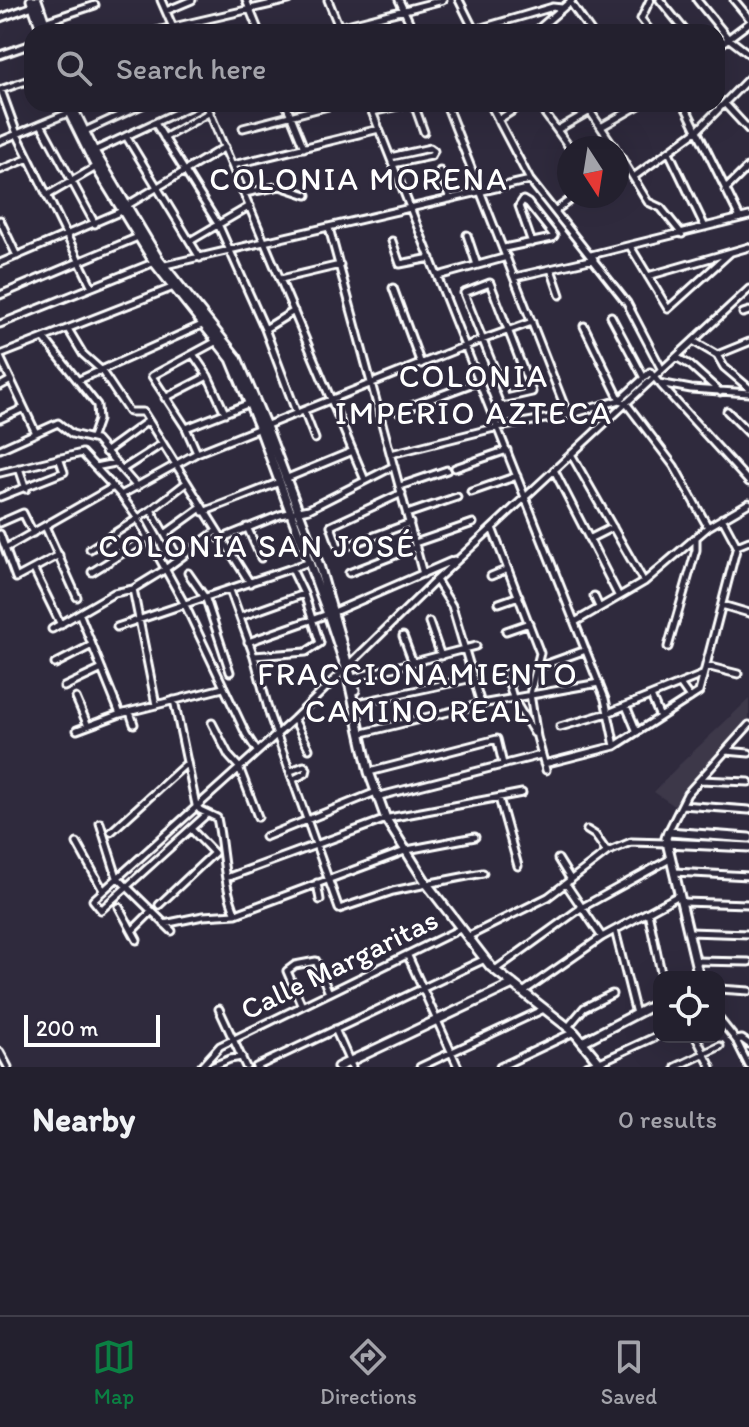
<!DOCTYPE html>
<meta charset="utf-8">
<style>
:root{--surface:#23202e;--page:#2b2836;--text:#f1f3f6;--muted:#a3a3aa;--line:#403e4a;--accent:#0b8043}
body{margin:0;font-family:Itim,sans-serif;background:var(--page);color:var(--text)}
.controls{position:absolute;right:24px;bottom:24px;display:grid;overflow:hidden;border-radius:16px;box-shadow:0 8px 32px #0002}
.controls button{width:72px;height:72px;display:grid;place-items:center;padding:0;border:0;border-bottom:2px solid var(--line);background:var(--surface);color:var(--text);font:40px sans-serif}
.compass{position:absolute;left:557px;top:136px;width:72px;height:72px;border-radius:50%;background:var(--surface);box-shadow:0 8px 32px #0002;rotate:168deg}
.scale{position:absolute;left:24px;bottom:20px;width:136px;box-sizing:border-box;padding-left:8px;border:4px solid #fff;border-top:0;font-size:22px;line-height:28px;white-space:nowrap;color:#fff;-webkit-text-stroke:6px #2f2a3d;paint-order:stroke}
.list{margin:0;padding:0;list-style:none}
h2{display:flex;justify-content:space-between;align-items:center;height:104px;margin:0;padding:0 32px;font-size:34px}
h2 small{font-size:26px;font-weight:400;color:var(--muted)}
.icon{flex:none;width:44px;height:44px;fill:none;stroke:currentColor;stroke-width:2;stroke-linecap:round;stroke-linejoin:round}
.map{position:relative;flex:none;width:749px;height:1067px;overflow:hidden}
.search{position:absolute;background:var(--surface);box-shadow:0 8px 32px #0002;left:24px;right:24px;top:24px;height:88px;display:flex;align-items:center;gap:20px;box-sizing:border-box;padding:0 28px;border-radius:24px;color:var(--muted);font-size:30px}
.sheet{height:248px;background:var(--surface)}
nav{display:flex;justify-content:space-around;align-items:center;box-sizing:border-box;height:112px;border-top:2px solid var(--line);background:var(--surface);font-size:22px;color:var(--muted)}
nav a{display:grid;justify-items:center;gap:4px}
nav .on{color:var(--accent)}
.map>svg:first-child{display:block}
.built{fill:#3c3749}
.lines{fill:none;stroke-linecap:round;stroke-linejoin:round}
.street-casing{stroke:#fff;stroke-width:11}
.secondary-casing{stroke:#fff;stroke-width:13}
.street{stroke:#2f2a3d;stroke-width:5}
.secondary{stroke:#2f2a3d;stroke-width:7}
.rail{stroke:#fff;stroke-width:2}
.labels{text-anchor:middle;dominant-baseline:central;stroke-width:6;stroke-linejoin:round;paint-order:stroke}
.street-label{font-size:30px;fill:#fff;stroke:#2f2a3d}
.neighbourhood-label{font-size:32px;letter-spacing:2px;fill:#fff;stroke:#2f2a3d}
</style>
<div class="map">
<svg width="749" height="1067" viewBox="0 0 749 1067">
<rect width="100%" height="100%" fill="#2f2a3d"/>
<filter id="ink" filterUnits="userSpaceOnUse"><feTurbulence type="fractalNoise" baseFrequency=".0125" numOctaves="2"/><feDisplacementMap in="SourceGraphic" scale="16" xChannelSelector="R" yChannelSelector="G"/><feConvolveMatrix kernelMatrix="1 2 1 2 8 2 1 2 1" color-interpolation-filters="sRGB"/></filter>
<g filter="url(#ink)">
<path class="built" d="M749,699V720L700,772L681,795L676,807L654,792L679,765Z"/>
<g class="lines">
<defs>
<path id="street" d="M161,0L175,32
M246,0L259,32
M328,0L341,32
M399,0L414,32
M459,0L474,30
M650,0L641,19L651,32
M660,0L686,32
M697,0L728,38L749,54
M734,0L749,18
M570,2L591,32
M166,11L192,0
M0,18L33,6
M44,22L95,5
M339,27L443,0
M152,32L289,0
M468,32L553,7L562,8
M535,32L572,0
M717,47L749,23
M0,55L32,44
M0,90L32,79
M1,90L17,134L92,287
M206,104L365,480
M286,104L304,148
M369,104L605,699L615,746
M414,104L424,132
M446,104L568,415
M490,104L530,180L627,303L662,370
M538,104L570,148
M684,104L740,218
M725,104L749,130
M372,112L407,104
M498,120L523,104
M155,123L218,224L265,329L297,414
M41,124L95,224
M601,127L641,104
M243,128L336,104
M557,130L590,111L615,148
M83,132L144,104
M126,136L200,258
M164,138L210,112
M0,141L68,113
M94,151L195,104
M617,151L648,202L661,208L682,234
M669,152L705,227
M390,157L430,148L434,151
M393,164L431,156L434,151
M233,165L379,129
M0,170L29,158
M440,171L450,199
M635,176L698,130L749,78
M725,190L749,166
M245,193L280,186L307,195
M48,195L96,167
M555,211L575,196
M0,220L17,256
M329,228L423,574
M467,235L477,265
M190,241L250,206
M392,241L400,264L431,258
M630,246L668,309L730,253
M504,248L552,238L554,236L528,203L523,200L519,206L532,243
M591,255L749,216
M0,263L122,211L126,206L225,147
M161,266L530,180
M551,269L560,295
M438,276L507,257
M648,276L749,247
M515,277L594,259
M281,279L340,265
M490,283L532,392L506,398L464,293Z
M393,288L421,364
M0,295L138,237
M743,313L749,311
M611,316L644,378
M0,324L155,262
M584,326L620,400L626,403L674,466L708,527
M68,329L83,354L101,370L129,412H143L250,583
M265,329L294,311
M44,338L97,405L98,420L92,437
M693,341L717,355L724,367L749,388
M193,354L208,376L225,413
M0,355L174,287
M717,355L749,342
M0,357L36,433
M676,357L690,365L720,392
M79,380L204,324
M661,385L749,482
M0,386L11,380
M165,398L208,376
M304,411L315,439
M398,411L479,381
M727,411L749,433
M0,419L24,408
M186,428L250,403
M0,449L58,423L72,434L96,440L137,487
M105,452L148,421
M82,453L121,495L138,519L185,605L246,734L257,751
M197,453L186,428L152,376L217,341
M391,454L498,427L568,415L620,400L650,372L659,383L691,389L749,393
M571,454L644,582
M95,467L115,463
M19,468L26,489
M455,468L507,450
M123,469L162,444
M554,470L618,595
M0,473L82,453
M285,479L353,451
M400,486L447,470
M471,492L517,476
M402,493L331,526L339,549L410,523
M121,495L197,453L465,346L532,322
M0,497L64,472L59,458
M151,510L179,559
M203,512L280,482
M407,514L457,497
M0,523L23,513L33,533
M45,526L77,597
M247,527L261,558
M492,528L540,653L530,694L537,737L546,770
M0,534L16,578L59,555
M165,534L201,508
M220,539L280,515L309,509L394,466
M589,539L613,527
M415,543L473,523
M737,546L749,541
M6,548L113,487
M90,549L151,510L186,483
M34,570L61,625
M92,572L147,538
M188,573L206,599L230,672
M349,573L416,547
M491,576L508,569
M436,580L452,606L481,704
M133,589L156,705
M230,590L254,656L270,716L339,909L393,891L427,884
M594,596L599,607
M499,603L519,596
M722,605L749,613
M334,612L454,560
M80,615L120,714
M240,617L304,594
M429,622L441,656
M575,622L644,582L708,527L749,503
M117,627L310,562
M52,629L114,593L133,589L164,570L215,532
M506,631L529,623
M403,636L413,663
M248,642L328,614
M668,647L696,550V537
M254,656L306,652L320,643L304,594L292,569
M55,664L92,645
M706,666L738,674
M536,668L586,650
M506,673L513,698L534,733
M349,679L476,646
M680,684L690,698
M64,687L102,669
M651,696L660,717
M76,698L88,726
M174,700L196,805
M358,703L473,678
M626,706L637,732
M130,712L134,724
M294,719L309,749
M212,723L229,756L239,767L258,817
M560,727L608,713L702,675
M77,730L120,714L223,688
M363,733L481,704L599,683
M726,751L749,753
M544,764L615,746L699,692L737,546L722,518
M291,771L304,766L307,769L306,773L294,779
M373,771L497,739L503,764
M700,780L749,782
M380,796L541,755
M499,798L518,866
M196,805L200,810L217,818C224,850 223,886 236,914
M682,805L749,810
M207,814L101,910L93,900L294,719L436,580L749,289
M100,823L117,877L172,931
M587,830L595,835L607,852
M111,832L187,763
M668,832L687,794L749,725
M265,837L376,792
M77,843L103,890
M407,850L475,837
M558,859L571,880
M674,872L749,876
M226,878L389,818L522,793
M317,883L320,900
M431,883L483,873
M566,884L602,937
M682,902L749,904
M159,905L214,853L191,829
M119,907L137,940
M648,912L662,977
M164,924L203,916L236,914L405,851
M615,930L636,1014
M132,931L152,911
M689,932L749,934
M469,936L548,897L607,852L631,842L666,843
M408,956L458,1067
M696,961L749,962
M495,970L581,908L670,859
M719,989L749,991
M523,992L602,937L679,895
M302,1006L287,971L295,965L316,961L329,993
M219,1009L246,1067
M720,1020L736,1040L749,1066
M568,1027L584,1008L612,994
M335,1029L352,1067
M696,1037L711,1067
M736,1040L742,1039L749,1044
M0,1052L8,1067
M600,1062L659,1035
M201,1067L220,1046L462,928
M211,1067L230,1059L242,1057
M256,1067L485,959
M420,1067L544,1009
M500,1067L574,1032
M676,1067L720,1046"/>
<path id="secondary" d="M31,0L42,32
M37,0L48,32
M65,104L96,167L154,262L231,359L260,429L328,614L346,668L369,772L386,819L427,884L491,967L574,1032L603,1067
M71,104L94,151L159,260L237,358L266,426L319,565L355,690
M666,843L749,847
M699,977L666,838L668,832L749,838
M584,1041L659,1002
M338,1067L513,984
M586,1067L600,1062"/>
</defs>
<use href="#street" class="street-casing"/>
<use href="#secondary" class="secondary-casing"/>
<use href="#street" class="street"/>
<use href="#secondary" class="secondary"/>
<path class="rail" d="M0,1062L3,1067"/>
</g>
</g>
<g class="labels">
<g class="street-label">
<text transform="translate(339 964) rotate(-26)">Calle Margaritas</text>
</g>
<g class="neighbourhood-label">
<text x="359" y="179">COLONIA MORENA</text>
<text x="474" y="376">COLONIA<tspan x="474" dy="37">IMPERIO AZTECA</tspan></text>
<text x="257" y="546">COLONIA SAN JOSÉ</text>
<text x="418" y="674">FRACCIONAMIENTO<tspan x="418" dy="37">CAMINO REAL</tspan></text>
</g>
</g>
</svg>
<div class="controls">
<button><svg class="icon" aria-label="locate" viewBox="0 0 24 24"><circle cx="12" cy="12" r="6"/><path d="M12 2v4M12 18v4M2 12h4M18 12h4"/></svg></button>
</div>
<svg class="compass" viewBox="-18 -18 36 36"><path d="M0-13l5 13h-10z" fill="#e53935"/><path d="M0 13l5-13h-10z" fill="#a3a3aa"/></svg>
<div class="scale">200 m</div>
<div class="search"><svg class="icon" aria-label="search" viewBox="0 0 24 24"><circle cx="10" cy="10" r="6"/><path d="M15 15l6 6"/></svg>Search here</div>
</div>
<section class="sheet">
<h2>Nearby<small>0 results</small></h2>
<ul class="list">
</ul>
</section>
<nav>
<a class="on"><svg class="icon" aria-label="map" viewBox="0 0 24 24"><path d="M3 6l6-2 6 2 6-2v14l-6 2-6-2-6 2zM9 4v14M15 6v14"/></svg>Map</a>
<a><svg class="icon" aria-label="directions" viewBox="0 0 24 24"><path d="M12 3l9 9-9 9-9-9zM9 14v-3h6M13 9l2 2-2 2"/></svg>Directions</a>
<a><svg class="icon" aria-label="saved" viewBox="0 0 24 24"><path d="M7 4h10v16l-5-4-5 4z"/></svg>Saved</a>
</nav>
